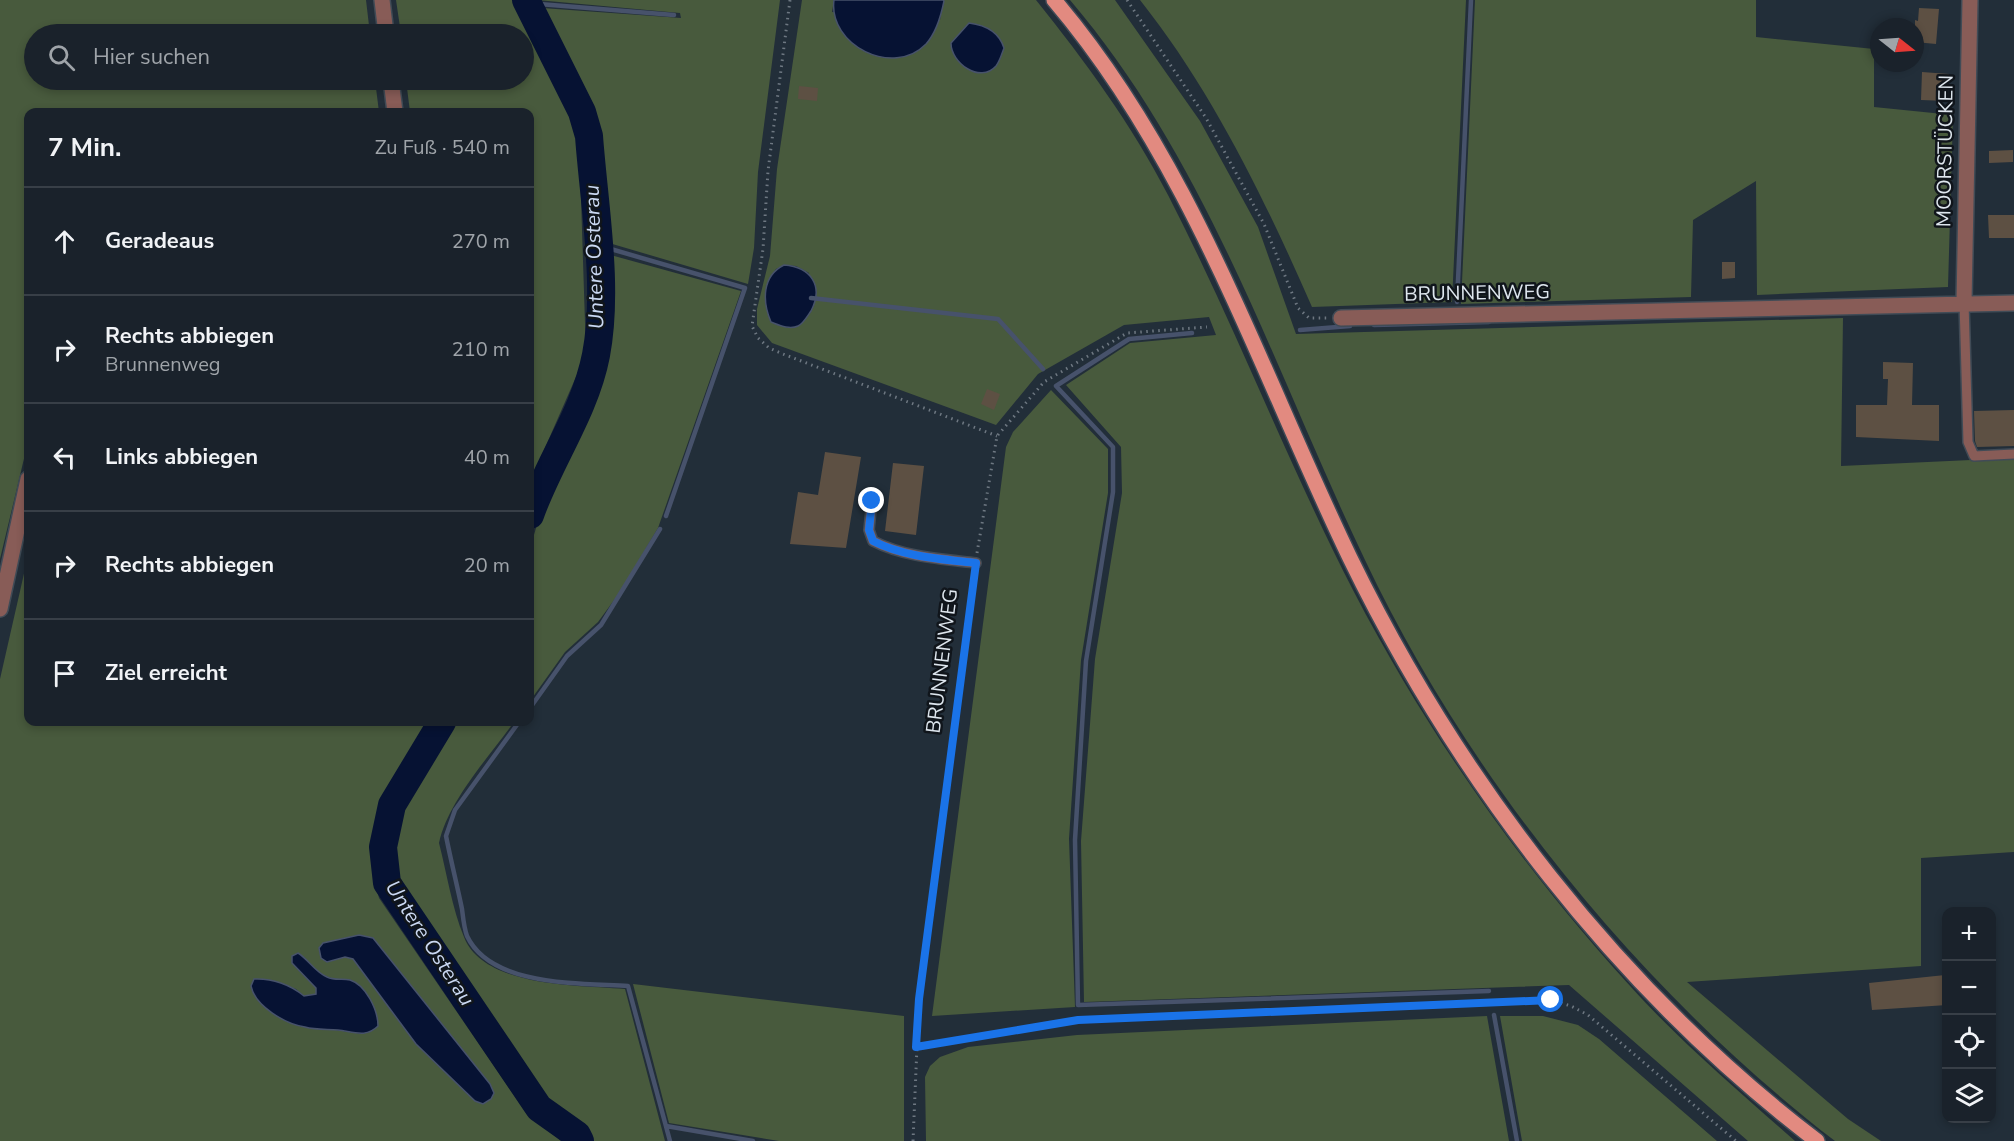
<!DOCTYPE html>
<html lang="de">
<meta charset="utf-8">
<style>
:root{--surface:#1a222b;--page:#272f37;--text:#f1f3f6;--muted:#9fa4a9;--line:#383f47}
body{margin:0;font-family:"Nunito Sans",sans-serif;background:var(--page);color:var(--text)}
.controls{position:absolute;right:18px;bottom:18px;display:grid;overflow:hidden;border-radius:12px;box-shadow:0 3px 9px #0003}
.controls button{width:54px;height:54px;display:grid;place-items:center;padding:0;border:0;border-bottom:2px solid var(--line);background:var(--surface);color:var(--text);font:30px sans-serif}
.compass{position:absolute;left:1870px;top:18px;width:54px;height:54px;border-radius:50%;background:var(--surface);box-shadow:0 3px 9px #0003;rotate:107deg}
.stop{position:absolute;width:18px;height:18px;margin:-14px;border:4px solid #1a73e8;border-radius:50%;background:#fff}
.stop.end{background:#1a73e8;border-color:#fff;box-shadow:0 2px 6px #0008}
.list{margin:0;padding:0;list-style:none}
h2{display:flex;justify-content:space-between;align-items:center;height:78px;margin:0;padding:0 24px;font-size:26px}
h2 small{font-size:20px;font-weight:400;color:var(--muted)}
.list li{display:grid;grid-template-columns:39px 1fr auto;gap:18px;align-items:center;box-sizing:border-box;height:108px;padding:0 24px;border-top:2px solid var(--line)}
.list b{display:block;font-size:22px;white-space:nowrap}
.list p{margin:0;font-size:20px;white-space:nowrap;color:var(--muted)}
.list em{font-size:20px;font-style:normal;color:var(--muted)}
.icon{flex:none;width:33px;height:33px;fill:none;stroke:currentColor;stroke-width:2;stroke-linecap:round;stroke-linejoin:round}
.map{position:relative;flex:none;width:2014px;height:1141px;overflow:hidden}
.search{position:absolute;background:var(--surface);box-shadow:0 3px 9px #0003;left:24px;top:24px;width:510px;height:66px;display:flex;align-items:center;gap:15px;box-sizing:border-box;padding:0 21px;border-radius:33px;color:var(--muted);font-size:22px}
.panel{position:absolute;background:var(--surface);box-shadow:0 3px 9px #0003;left:24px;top:108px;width:510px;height:618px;border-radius:12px}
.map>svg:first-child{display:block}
.green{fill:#485a3d;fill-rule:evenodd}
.water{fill:#061233;stroke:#47526b;stroke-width:1.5}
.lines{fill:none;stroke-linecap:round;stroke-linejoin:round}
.stream{stroke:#47526b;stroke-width:4.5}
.river{stroke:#061233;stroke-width:28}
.building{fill:#5d5043}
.service-casing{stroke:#404b56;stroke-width:12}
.minor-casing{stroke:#404b56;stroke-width:18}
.primary-casing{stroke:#404b56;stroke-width:18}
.path{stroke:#6e7882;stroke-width:3;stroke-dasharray:1.5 4.5;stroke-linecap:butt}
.service{stroke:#885c57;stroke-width:9}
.minor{stroke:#885c57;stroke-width:15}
.primary{stroke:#e28a80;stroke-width:15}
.route{stroke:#1a73e8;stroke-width:8}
.labels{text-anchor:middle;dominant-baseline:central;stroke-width:5;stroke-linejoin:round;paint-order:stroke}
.street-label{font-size:20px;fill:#dee6ee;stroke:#10151b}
.water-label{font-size:21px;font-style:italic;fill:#cad8f2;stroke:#10151b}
</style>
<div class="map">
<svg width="2014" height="1141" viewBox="0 0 2014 1141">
<rect width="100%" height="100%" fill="#222e39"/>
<path class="green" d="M0,0H366L370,34H34V80H375L379,112H28V442L0,559Z
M396,0H517L579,136L586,354L530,482V112H410L406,80H524V34H401Z
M537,0H780L758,172L754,248L748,284L609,243L598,138L542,8L681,18L680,13Z
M802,0H834L832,12L940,20L943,0H1036C1085,61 1132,125 1168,195C1235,325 1287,462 1354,592C1431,740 1528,876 1642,999C1690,1050 1743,1095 1795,1141H1748L1569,985L1084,1002L1081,841L1095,659L1122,493L1121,447L1066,385L1130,343L1216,335L1209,317L1124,325L1038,374L996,425L772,343L757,325V309L770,256L777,169ZM784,265L796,266L809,273C809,296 816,322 787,328L769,279L776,269Z
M1070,0H1115L1200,121L1258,227L1296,334L1843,318L1841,466L2014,458V852L1921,858V966L1687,982L1848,1119L1881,1141H1835C1642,993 1469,780 1365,560C1274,370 1209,163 1070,0Z
M1140,0H1466L1452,302L1312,307C1265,200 1213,92 1140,0Z
M1475,0H1756V37L1874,49V107L1953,115L1948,287L1757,295L1756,181L1693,220L1691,297L1461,304Z
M607,254L741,291L658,528L620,592L598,622L565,652L530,701V549L546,493L582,426L607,362Z
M1051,390L1108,449V493L1081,660L1069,839L1075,1007L932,1016L1006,447L1013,432Z
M28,556V722H430L417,749L379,806L374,879L379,898L526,1113L561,1141H0V679ZM373,938L490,1084L494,1093L483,1104L475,1101L416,1044L353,958L345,957ZM304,957C316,972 328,981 348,980L364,1034L294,1024L260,1003L264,979L296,989L304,996L317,994L316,988L292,963Z
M453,722H514C489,757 448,801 439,843C447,874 452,908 464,937C484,988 580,985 625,989L665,1141H583L538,1107L389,878L394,811L439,748Z
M633,984L904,1016V1141H779L669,1123Z
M1487,1016L1509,1141H926L925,1077L930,1066L940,1057L968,1047L1077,1035Z
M1500,1016H1543L1578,1025L1599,1039L1717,1141H1522Z"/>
<path class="water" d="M834,0H943L944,1C941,16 936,33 926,44C893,78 828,45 834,0Z
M969,23C985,25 999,32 1004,48C1002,53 1000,61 996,66C980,84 951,63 951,43Z
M784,265C811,267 824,286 811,311C808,315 803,324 798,326C789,330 779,325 771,322C762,301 762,276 784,265Z
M359,935L373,938L490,1084L494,1093L491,1099L483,1104L475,1101L416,1044L353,959L345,957L327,962L321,958L319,948L323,943Z
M298,953C309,960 315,972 327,977C335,981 342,978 350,980C366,985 378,1010 378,1026C366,1038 354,1032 338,1030C327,1029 316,1030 305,1027C285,1024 255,1006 251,986L254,979C272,978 291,985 304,996L316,994V988L292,963V956Z"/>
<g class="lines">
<path class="stream" d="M527,3L674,15
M597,245L745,288L666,516
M811,298L998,319L1043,369
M1457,302L1471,0
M1374,325L1489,322
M1300,330L1350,326
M1192,333L1129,339L1056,386L1113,447V492L1086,661L1075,840L1078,1005L1489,991
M530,708L567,656L601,625L660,529
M519,722L455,810L446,836C451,861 457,885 462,909C463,917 464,928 467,936C491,987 581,983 628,986L670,1141
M1494,1015L1517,1141
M666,1126L753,1141"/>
<path class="river" d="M526,0L582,112L589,136C594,205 609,287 596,355C585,412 549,461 530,515
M442,722L392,805L383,847L387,883L539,1108L577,1135L580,1141"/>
</g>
<path class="building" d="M1919,8L1939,9L1936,44L1915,42V20L1918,21Z
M1922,72L1949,74L1947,101L1921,100Z
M799,86L818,88L817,101L798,99Z
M2013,150V162L1989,163V151Z
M1988,215H2014V238H1989Z
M1722,262H1735V278L1722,279Z
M1883,362L1913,363L1912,405H1939V441L1856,437V405H1887L1888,379H1883Z
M987,389L1000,394L994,410L981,404Z
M2014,410V446L1977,447L1975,441L1974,411Z
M825,452L861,457L846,548L790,544L798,492L818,495Z
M893,463L924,466L916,535L885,531Z
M1945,975L1947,1005L1872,1010L1869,983Z"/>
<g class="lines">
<defs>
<path id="service" d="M1964,302L1968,442L1974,456L2014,454
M872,500L869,530L873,541C904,557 941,559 976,563"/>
<path id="minor" d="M382,0L386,34
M391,80L395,112
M1964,302L1970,0
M1341,318L2014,303
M0,609L28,479"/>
<path id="primary" d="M1054,0C1192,162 1259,369 1350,558C1459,782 1619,990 1817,1141"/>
</defs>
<use href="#service" class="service-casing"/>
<use href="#minor" class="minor-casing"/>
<use href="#primary" class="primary-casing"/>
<path class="path" d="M790,0L768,171L763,249L752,326L758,338L769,348L783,354L997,436
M1127,0L1206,118L1264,224L1298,308L1309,318H1327
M977,553L997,436L1044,382L1127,333L1207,327
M916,1047L1078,1020L1551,1000L1571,1006L1588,1015L1736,1141
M913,1141L919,999L974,574"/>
<use href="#service" class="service"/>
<use href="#minor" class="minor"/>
<use href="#primary" class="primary"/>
</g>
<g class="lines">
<path class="route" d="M872,501L869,530L873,541C904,557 941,559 976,563L919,999L916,1047L1078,1020L1551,1000"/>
</g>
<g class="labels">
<g class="street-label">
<text transform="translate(1945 151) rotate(-89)">MOORSTÜCKEN</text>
<text transform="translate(1477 293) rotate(-1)">BRUNNENWEG</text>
<text transform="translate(942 661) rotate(-83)">BRUNNENWEG</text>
</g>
<g class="water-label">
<text transform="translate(594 257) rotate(-92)">Untere Osterau</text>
<text transform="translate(430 943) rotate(57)">Untere Osterau</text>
</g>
</g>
</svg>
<div class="controls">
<button>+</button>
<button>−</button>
<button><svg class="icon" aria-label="locate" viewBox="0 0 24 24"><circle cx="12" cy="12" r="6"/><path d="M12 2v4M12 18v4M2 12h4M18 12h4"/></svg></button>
<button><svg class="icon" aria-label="layers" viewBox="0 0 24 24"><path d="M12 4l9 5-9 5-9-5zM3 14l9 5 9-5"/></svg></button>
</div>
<svg class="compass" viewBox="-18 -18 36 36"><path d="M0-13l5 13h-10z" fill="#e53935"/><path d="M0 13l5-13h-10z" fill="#9fa4a9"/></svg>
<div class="stop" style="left:1551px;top:1000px"></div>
<div class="stop end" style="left:872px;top:501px"></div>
<div class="search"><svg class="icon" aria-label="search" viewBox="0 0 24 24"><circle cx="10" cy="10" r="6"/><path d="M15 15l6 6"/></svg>Hier suchen</div>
<section class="panel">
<h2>7 Min.<small>Zu Fuß · 540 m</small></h2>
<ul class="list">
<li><svg class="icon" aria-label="ahead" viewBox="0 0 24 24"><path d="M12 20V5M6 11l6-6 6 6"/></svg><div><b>Geradeaus</b></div><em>270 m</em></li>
<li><svg class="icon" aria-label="right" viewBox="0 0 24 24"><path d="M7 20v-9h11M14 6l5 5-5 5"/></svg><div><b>Rechts abbiegen</b><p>Brunnenweg</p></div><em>210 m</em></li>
<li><svg class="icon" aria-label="left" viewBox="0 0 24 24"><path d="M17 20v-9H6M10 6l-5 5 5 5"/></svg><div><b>Links abbiegen</b></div><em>40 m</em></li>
<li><svg class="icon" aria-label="right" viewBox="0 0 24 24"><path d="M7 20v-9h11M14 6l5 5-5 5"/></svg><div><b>Rechts abbiegen</b></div><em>20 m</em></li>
<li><svg class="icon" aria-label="arrive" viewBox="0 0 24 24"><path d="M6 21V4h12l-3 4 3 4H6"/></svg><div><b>Ziel erreicht</b></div></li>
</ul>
</section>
</div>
